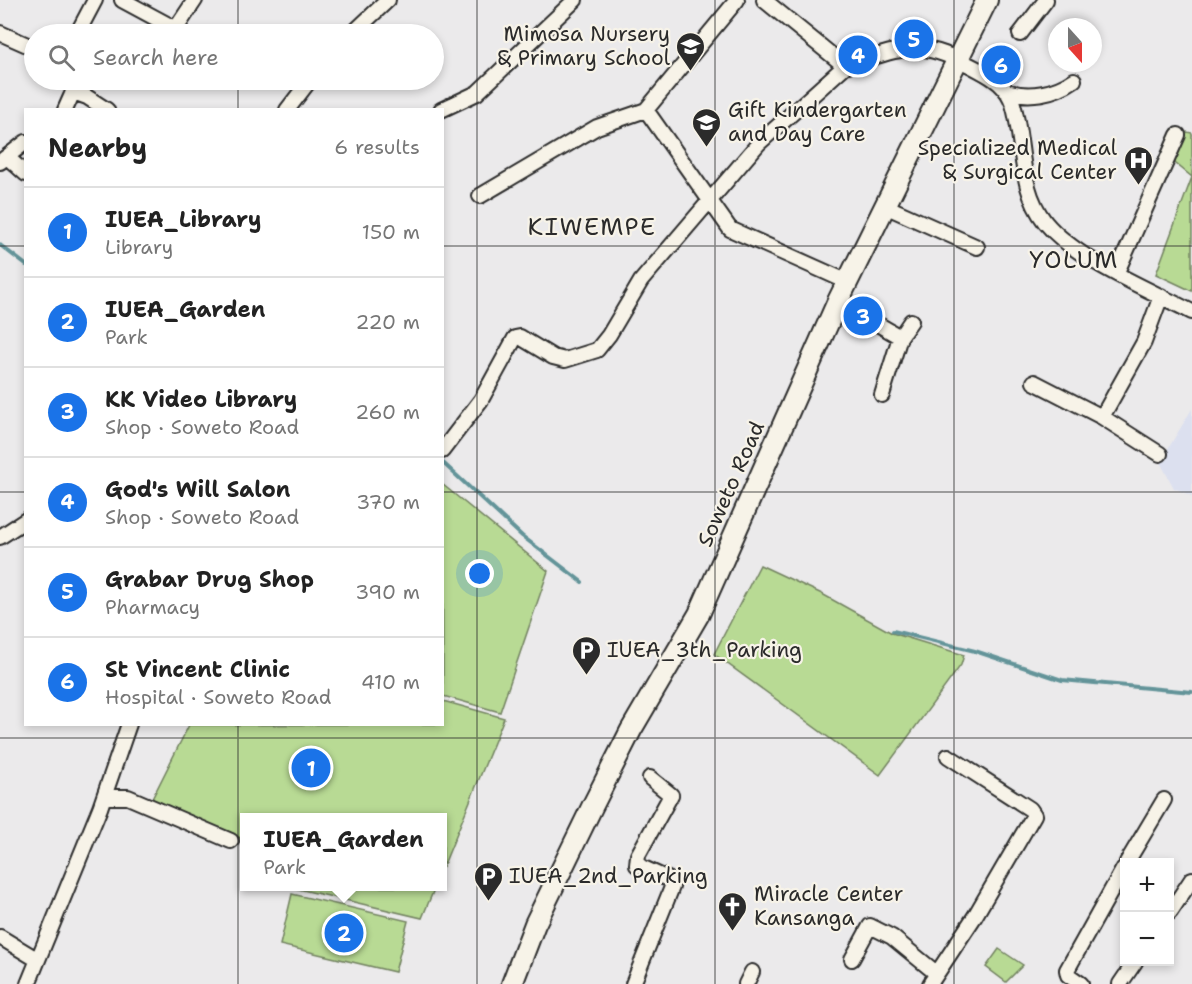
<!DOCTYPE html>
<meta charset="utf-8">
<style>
:root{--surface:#fff;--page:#f6f6f6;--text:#222;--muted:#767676;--line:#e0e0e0;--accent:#1a73e8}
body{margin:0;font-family:"Shantell Sans",sans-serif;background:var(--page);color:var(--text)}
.controls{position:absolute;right:18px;bottom:18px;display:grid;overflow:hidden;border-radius:0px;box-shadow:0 3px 9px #0003}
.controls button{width:54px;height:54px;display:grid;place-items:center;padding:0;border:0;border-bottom:2px solid var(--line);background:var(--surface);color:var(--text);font:30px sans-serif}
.compass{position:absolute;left:1048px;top:18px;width:54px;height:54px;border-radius:50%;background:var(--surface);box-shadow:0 3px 9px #0003;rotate:159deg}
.you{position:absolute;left:480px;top:574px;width:21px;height:21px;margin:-15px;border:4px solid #fff;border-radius:50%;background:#1a73e8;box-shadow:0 0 0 9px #1a73e833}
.badge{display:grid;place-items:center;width:39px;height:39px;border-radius:50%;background:var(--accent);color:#fff;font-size:20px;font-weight:700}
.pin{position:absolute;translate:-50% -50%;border:3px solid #fff;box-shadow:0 2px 6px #0006}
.popup{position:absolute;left:240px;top:813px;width:207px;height:78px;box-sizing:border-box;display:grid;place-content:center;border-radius:0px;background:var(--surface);filter:drop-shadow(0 2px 4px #0005);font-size:20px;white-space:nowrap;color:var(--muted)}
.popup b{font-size:22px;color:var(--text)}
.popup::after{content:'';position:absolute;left:50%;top:100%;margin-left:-12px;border:12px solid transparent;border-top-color:var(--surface)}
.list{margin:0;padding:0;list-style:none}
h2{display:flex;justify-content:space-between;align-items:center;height:78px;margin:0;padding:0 24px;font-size:26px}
h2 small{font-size:20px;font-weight:400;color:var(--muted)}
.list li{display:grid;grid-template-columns:39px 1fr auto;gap:18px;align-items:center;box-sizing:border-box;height:90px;padding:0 24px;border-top:2px solid var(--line)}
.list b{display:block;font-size:22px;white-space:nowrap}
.list p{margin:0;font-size:20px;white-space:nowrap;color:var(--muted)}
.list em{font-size:20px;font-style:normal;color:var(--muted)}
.icon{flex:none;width:33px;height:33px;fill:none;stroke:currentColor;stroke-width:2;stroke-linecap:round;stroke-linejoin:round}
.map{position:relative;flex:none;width:1192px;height:984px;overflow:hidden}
.search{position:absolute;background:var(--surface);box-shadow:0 3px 9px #0003;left:24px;top:24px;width:420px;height:66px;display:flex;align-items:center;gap:15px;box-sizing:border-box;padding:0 21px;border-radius:33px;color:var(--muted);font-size:22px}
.panel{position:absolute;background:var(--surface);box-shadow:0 3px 9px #0003;left:24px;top:108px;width:420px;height:618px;border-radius:0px}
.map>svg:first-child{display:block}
.built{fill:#dce0ef}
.green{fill:#b8da94;stroke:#728260;stroke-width:1.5}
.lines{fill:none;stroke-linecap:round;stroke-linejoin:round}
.stream{stroke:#639499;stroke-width:4}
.street-casing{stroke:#2b2b2b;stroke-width:18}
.secondary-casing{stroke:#2b2b2b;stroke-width:24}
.street{stroke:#f7f3e8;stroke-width:14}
.secondary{stroke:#f7f3e8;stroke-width:20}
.grid{fill:none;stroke:#2b2b2b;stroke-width:1.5;stroke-opacity:0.55}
.labels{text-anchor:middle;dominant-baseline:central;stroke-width:4.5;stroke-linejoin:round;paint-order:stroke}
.poi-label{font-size:21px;fill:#2b2b2b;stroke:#f7f3e8;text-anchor:start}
.street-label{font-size:21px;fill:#2b2b2b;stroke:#f7f3e8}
.quarter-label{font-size:24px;letter-spacing:1.5px;fill:#2b2b2b;stroke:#f7f3e8}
</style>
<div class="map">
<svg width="1192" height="984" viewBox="0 0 1192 984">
<rect width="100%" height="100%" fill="#ebeaeb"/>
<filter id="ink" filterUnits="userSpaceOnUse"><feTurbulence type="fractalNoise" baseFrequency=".0167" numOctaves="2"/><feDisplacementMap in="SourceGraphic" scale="12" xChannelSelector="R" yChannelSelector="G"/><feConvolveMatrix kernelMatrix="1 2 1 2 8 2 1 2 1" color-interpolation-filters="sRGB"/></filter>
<g filter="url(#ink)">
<path class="built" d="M1192,409V496L1174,488L1160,462Z"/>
<path class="green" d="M1187,132L1192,133V291L1156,274L1192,177L1170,159Z
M442,484L548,571L500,712L443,696Z
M760,565L822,594L892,633L964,655L961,665L880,775L714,654Z
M443,701L504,718L443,867V818H245V840L152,799L189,725L442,724Z
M290,887H435L422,918Z
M292,894L408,921L395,972L280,945Z
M999,949L1023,965L1006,982L986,967Z"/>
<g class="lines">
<path class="stream" d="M0,245L26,265
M442,462L522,536L582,582
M893,631L975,651L1062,680L1192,692"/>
<defs>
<path id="street" d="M122,0L174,28L177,27L195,0
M764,0L845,66C907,47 918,37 979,70C994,78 1007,86 1013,104C1025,144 1018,187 1045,222C1076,260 1148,289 1192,312
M0,33L34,48
M77,34L95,0
M352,34L388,0
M1020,34L1046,0
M1006,91C1029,98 1054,94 1074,80
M73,92L87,97L107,110
M65,110L73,92L70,80
M287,110L310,80
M441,110L477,93L575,0
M646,110L730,229L848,282
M7,157L26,174
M0,162L26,142
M480,196L597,127L646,110L737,0
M885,206L977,247
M1117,272L1178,135
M838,301L900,337L911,321
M1034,382L1102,417L1144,342L1161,296
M882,395L900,337
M1102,417L1160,454
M442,451L481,400L515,338L520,337L553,357L565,360L597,350L609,335L641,281L759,143L845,66
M0,537L26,520
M104,797H128L231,841
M1127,862L1164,800
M1170,912L1192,879
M0,937L38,960
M852,959L870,926L892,937L936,973
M28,984L100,808L129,724
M633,984L672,887L670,880L637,865L638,855L671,795L650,778
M746,984L752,972
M930,984L975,916L1034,815L1030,809L948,756
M1081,984L1068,975L1067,970L1124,868
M1120,984L1135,962"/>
<path id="secondary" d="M512,984L535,924L592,807L631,730L699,614L838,301L987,0"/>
</defs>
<use href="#street" class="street-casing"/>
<use href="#secondary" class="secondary-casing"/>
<use href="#street" class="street"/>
<use href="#secondary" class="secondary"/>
</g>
</g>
<path class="grid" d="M238,0V34M477,0V984M715,0V984M954,0V984M238,80V110M0,246H26M442,246H1192M0,492H26M442,492H1192M238,724V984M0,738H1192"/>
<defs>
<symbol id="school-pin" viewBox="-11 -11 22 30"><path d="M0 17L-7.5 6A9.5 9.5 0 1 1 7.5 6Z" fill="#2b2b2b" stroke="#f7f3e8"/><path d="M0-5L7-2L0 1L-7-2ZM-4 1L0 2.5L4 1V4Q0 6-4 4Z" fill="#fff"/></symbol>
<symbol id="hospital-pin" viewBox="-11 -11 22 30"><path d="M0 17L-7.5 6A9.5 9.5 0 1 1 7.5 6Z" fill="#2b2b2b" stroke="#f7f3e8"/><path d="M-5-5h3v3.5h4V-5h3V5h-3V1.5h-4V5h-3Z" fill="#fff"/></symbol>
<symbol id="parking-pin" viewBox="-11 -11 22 30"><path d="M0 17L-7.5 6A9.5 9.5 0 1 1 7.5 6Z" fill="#2b2b2b" stroke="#f7f3e8"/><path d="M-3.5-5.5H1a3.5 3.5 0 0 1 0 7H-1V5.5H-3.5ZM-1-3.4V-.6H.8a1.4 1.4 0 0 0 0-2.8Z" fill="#fff"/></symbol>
<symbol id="church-pin" viewBox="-11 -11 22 30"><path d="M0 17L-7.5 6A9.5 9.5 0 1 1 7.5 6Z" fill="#2b2b2b" stroke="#f7f3e8"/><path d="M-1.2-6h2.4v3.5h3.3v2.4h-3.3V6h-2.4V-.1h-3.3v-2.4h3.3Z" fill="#fff"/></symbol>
</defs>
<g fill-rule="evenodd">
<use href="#school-pin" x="674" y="30" width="33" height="45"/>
<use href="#school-pin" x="690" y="106" width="33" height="45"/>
<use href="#hospital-pin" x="1122" y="144" width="33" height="45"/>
<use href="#parking-pin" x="570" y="634" width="33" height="45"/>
<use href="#parking-pin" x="472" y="860" width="33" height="45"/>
<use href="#church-pin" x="716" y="890" width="33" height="45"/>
</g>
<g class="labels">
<g class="poi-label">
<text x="670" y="34" text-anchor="end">Mimosa Nursery<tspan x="670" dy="24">&amp; Primary School</tspan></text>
<text x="728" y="110">Gift Kindergarten<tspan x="728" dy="24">and Day Care</tspan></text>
<text x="1117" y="148" text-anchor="end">Specialized Medical<tspan x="1117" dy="24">&amp; Surgical Center</tspan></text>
<text x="607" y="650">IUEA_3th_Parking</text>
<text x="509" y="876">IUEA_2nd_Parking</text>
<text x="754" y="894">Miracle Center<tspan x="754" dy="24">Kansanga</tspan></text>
</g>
<g class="street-label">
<text transform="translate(731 484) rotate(-66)">Soweto Road</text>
</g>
<g class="quarter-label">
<text x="592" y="227">KIWEMPE</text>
<text x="1074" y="260">YOLUM</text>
</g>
</g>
</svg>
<div class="controls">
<button>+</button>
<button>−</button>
</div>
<svg class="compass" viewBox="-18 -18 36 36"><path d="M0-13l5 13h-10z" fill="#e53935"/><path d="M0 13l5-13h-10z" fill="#767676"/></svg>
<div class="you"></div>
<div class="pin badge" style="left:311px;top:768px">1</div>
<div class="pin badge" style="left:344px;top:933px">2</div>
<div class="popup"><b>IUEA_Garden</b>Park</div>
<div class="pin badge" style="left:863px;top:316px">3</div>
<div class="pin badge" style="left:858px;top:55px">4</div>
<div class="pin badge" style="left:914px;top:39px">5</div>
<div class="pin badge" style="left:1001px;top:65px">6</div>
<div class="search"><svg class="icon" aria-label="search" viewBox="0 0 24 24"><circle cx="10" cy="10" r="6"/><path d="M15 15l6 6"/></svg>Search here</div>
<section class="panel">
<h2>Nearby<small>6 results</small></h2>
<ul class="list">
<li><span class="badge">1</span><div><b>IUEA_Library</b><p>Library</p></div><em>150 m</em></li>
<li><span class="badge">2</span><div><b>IUEA_Garden</b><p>Park</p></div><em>220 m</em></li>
<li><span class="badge">3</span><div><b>KK Video Library</b><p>Shop · Soweto Road</p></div><em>260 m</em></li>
<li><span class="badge">4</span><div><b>God's Will Salon</b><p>Shop · Soweto Road</p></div><em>370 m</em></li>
<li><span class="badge">5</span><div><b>Grabar Drug Shop</b><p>Pharmacy</p></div><em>390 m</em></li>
<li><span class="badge">6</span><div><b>St Vincent Clinic</b><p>Hospital · Soweto Road</p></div><em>410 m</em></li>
</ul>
</section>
</div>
